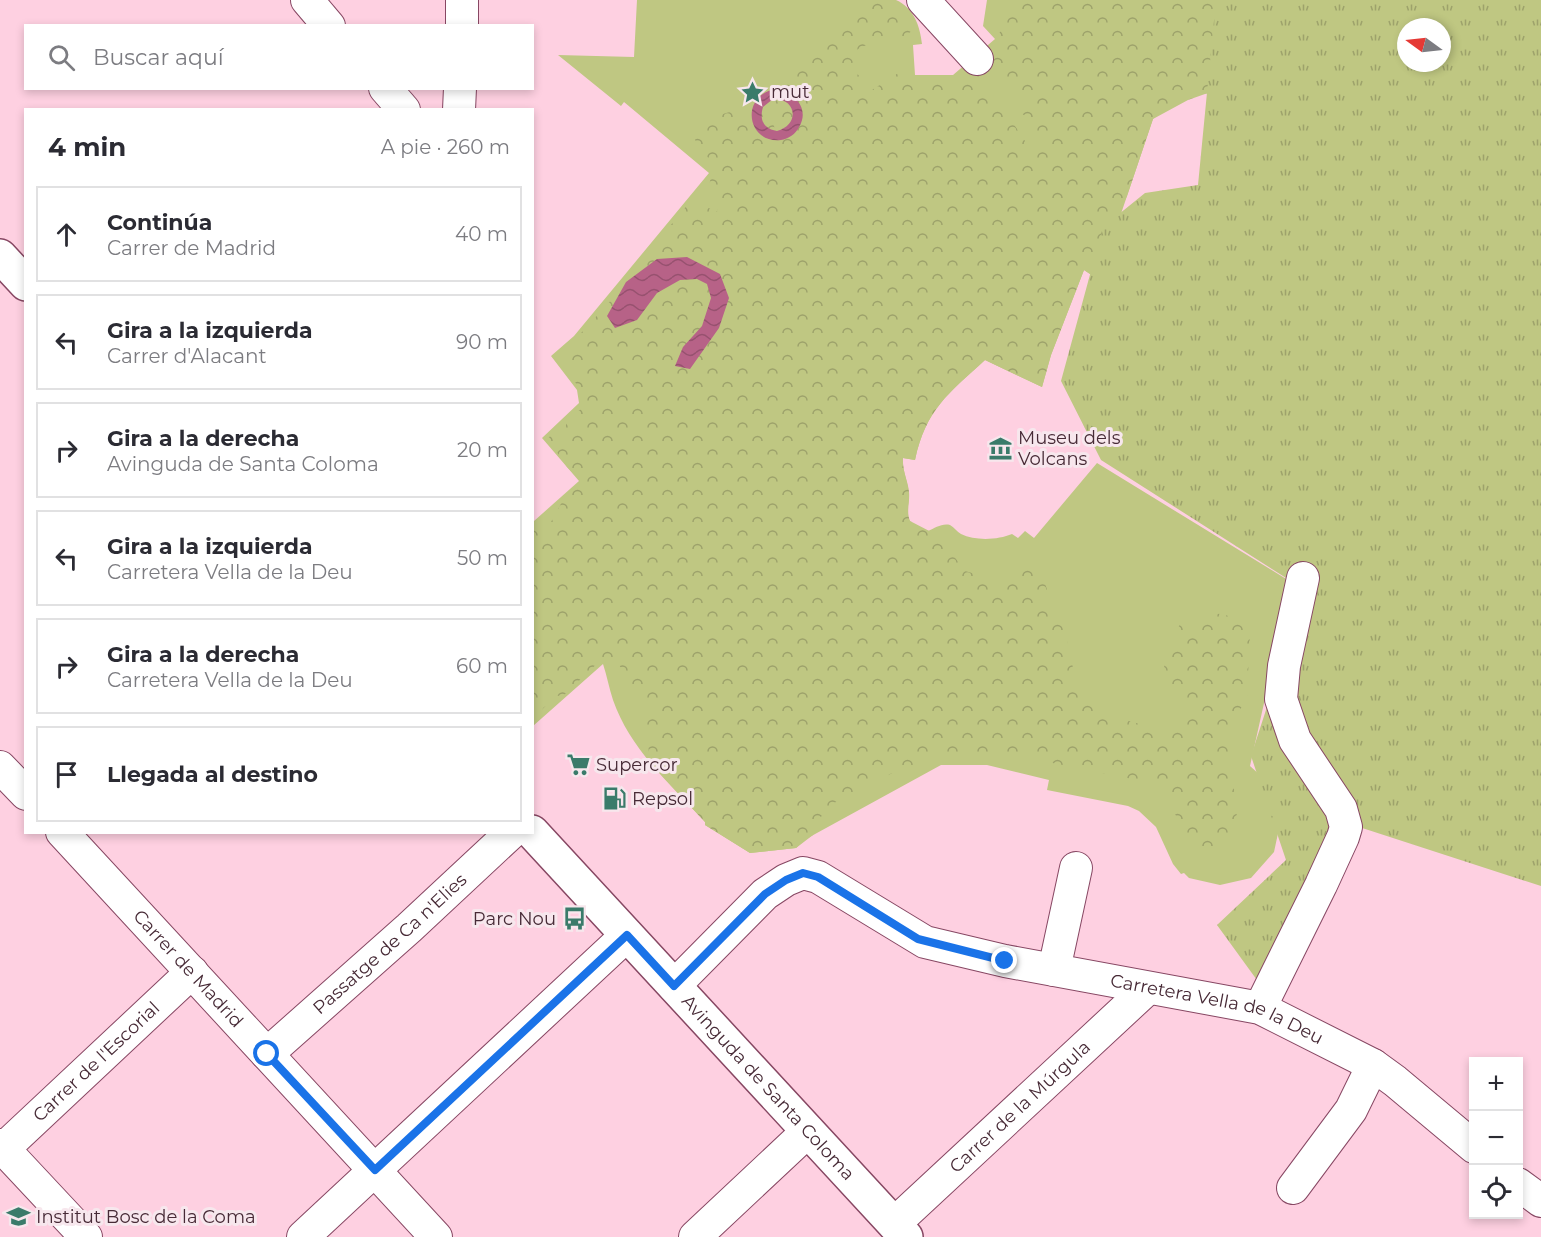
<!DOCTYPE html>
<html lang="es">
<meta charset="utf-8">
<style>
:root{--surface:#fff;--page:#f7f7f7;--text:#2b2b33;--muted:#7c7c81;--line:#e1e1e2}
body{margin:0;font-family:Montserrat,sans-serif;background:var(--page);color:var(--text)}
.controls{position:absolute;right:18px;bottom:18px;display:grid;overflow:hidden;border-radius:0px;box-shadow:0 3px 9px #0003}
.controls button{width:54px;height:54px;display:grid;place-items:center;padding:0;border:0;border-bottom:2px solid var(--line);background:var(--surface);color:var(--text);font:30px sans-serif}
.compass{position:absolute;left:1397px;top:18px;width:54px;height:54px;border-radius:50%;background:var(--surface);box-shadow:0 3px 9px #0003;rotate:285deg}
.stop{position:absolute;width:18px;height:18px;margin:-14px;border:4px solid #1a73e8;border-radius:50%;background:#fff}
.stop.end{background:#1a73e8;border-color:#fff;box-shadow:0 2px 6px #0008}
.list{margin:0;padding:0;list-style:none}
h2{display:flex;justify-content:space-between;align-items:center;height:78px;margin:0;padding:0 24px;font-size:26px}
h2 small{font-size:20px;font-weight:400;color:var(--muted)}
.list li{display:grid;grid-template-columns:39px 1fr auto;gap:18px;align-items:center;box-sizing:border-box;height:96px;margin:0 12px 12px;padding:0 12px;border:2px solid var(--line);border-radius:0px}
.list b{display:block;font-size:22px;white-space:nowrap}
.list p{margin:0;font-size:20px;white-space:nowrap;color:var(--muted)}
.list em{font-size:20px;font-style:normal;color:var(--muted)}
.icon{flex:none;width:33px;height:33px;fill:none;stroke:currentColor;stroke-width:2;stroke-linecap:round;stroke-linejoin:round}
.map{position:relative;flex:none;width:1541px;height:1237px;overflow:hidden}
.search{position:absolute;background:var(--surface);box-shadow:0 3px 9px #0003;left:24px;top:24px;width:510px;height:66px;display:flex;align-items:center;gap:15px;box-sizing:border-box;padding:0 21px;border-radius:0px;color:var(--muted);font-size:22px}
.panel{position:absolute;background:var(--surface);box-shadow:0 3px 9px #0003;left:24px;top:108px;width:510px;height:726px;border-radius:0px}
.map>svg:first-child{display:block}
.grass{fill:#bfc782}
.forest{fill:url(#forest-crowns);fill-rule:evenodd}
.park{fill:url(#park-tufts);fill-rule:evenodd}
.water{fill:url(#water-waves);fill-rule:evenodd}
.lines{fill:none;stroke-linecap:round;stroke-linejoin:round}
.street-casing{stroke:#874763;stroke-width:34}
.secondary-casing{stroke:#874763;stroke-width:36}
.street{stroke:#fff;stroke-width:32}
.secondary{stroke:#fff;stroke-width:33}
.route{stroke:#1a73e8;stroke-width:8}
.labels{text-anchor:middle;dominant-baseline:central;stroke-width:6;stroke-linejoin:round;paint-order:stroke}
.poi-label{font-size:18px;fill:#472a36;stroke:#f7e7ed;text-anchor:start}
.street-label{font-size:18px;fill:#472a36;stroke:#f7e7ed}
</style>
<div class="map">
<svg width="1541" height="1237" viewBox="0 0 1541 1237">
<defs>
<pattern id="forest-crowns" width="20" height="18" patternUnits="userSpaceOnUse" patternTransform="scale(1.5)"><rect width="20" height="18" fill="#bfc782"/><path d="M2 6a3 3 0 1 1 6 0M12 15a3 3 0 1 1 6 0" fill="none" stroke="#9da26b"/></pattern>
<pattern id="park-tufts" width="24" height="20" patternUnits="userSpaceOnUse" patternTransform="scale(1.5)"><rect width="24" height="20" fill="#bfc782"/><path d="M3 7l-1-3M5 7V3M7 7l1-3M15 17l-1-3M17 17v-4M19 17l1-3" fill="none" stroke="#9da26b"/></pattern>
<pattern id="water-waves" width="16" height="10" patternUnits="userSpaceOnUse" patternTransform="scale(1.5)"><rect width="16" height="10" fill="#b76287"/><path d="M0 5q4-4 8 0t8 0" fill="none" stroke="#97516f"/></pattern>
</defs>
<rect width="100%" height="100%" fill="#fed0e1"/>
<path class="grass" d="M637,0H896C914,8 920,26 922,44L913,45L915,75H953L995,39L983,26L987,0H1224L1153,119L1127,196L1090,274L1084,270L1051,355L1042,387L985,360C948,394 926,409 915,460L903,458C902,472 909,483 909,497C909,504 905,514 910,521C914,526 922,528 928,531C935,528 942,523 950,525C954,527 957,532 961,534C975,541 998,540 1012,534L1018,538L1025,531L1034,538L1097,463L1291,582L1250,766L1271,785L1280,824L1274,852L1251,878L1220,885L1189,878L1184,873L1181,874L1173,864L1156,827L1139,811L1128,806L1047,790L1049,780L987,765H941L806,839L796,848L750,853L705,825V822C671,785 630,749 613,700C609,688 607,676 603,664L533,726L532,520L534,521L579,481L542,438L579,403L577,390L551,356L574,336L709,173L624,102L621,106L558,55L634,57Z"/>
<path class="forest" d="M863,0H882L905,11L913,30L904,37L889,34L858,49L851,67L872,90L903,70L916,81L947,83L976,67L1029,147L1038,148L1041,142L1031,119L1022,114L1020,98L984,60L995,49L1009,0H1541V164L1232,90L1205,94L1188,100L1153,119L1100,276L1090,274L1084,270L1051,355L1042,387L985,360C948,394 926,409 915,460L903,458C902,471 908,480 909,492C910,503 906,511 910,521L939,536L965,571L983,576L988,586L996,587L1012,567L1040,568L1055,614L1068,620L1067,646L1082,700C1107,714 1145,732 1174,724C1180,722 1185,717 1190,713L1188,705L1163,682L1165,656L1180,624C1211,613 1224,605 1250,632L1247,697L1231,727L1228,777L1240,802L1232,832L1224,850L1202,849L1188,837L1162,791L1137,780L1003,753L963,752L902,768L834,803L817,821L813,835L796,848L750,853L705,825V822L653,766L649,753L643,699L619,665L612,666L605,656L562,697L556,695L533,719V523L551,522L563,500L582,482L567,467L548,439L552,433L564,437L567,419L581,409L583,397L561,355L613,298L638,284L648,253L688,204L692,201L718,212L717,198L709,185L714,166L695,140C705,111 744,105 770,114L777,135L790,127L769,105L784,76L801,63L831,35L840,23ZM1406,27H1442V63H1406Z"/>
<path class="park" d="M1216,0H1541V886L1356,826L1262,987L1217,925L1286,860L1251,756L1305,590L1101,460L1061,381L1103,227L1145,193L1198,185ZM1406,27H1442V63H1406Z"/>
<path class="water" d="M778,89C795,93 810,109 799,127C796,134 788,139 781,140C745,144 740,92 778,89ZM773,99C797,98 800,125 777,131C764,129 759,120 763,107Z
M687,257L720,274L729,298L719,328L690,369L675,366L683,347L702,326L711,298L707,284L697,279L680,280L657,293L637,320L615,328L607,316L626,282L657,259Z"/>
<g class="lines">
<defs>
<g id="street">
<path d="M307,0L329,26"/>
<path d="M923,0L977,59"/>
<path d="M462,26V0"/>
<path d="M385,88L404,110"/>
<path d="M459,110L460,88"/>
<path d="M0,767L26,794"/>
<path id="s1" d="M62,832L436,1237"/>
<path d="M1054,970L1076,868"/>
<path id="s2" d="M674,986L765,894L786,880L803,873L818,877L925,942L1005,961L1260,1008L1373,1065L1395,1081L1474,1147"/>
<path d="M1260,1008L1321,885L1343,837L1346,827L1341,809L1295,740L1281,699L1284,666L1303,578"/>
<path id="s3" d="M267,1054L409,928L512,832"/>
<path d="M0,1145L86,1237"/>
<path id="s4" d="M0,1152L192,972"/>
<path d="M1518,1184L1541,1201"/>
<path d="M1293,1188L1351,1110L1373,1065"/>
<path id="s5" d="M894,1224L1148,988"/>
<path d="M303,1237L627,935"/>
<path d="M695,1237L808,1131"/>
</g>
<g id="secondary">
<path d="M0,256L26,284"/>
<path id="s6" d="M532,832L906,1237"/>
</g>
</defs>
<use href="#street" class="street-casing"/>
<use href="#secondary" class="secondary-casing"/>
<use href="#street" class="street"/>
<use href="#secondary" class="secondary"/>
</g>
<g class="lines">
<path class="route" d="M267,1054L375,1170L627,935L674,986L765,894L786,880L803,873L818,877L918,939L1005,961"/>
</g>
<defs>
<symbol id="sight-bare" viewBox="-9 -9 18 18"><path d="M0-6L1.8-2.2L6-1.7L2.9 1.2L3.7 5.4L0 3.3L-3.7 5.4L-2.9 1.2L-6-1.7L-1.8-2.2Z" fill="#3a7b6a" stroke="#f7e7ed" stroke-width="2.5" paint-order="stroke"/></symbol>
<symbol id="museum-bare" viewBox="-9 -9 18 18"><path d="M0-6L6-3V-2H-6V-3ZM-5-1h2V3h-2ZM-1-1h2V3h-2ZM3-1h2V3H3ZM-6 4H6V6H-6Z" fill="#3a7b6a" stroke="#f7e7ed" stroke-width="2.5" paint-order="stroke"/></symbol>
<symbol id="supermarket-bare" viewBox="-9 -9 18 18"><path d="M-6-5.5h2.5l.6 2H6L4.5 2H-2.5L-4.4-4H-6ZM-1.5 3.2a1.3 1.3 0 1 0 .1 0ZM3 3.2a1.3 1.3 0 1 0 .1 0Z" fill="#3a7b6a" stroke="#f7e7ed" stroke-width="2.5" paint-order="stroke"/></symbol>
<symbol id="fuel-bare" viewBox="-9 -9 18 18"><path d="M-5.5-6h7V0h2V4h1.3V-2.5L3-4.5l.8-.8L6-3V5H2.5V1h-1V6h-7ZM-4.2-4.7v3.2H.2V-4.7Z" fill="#3a7b6a" stroke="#f7e7ed" stroke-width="2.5" paint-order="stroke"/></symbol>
<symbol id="bus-bare" viewBox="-9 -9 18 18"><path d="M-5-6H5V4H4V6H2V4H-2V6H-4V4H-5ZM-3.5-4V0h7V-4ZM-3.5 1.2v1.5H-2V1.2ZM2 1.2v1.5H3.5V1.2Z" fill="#3a7b6a" stroke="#f7e7ed" stroke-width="2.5" paint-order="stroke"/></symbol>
<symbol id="school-bare" viewBox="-9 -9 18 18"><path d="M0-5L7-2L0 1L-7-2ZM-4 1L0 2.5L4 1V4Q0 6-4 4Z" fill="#3a7b6a" stroke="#f7e7ed" stroke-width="2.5" paint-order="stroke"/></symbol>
</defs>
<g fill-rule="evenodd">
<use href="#sight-bare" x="736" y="76" width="33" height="33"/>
<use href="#museum-bare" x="984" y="432" width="33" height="33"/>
<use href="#supermarket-bare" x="562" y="748" width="33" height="33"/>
<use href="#fuel-bare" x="598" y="782" width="33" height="33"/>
<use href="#bus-bare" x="558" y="902" width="33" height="33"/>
<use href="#school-bare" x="2" y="1200" width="33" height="33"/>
</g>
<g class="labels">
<g class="poi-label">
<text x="771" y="92">mut</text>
<text x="1018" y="438">Museu dels<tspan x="1018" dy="21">Volcans</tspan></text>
<text x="596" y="765">Supercor</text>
<text x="632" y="799">Repsol</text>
<text x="556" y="919" text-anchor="end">Parc Nou</text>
<text x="36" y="1217">Institut Bosc de la Coma</text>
</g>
<g class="street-label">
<text stroke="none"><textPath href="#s3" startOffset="165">Passatge de Ca n'Elies</textPath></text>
<text stroke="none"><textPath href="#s1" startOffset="186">Carrer de Madrid</textPath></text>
<text stroke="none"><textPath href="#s2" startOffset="614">Carretera Vella de la Deu</textPath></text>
<text stroke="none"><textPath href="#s4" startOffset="132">Carrer de l'Escorial</textPath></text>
<text stroke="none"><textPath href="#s6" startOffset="348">Avinguda de Santa Coloma</textPath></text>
<text stroke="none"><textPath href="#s5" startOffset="172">Carrer de la Múrgula</textPath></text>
</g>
</g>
</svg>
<div class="controls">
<button>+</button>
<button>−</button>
<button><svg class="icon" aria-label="locate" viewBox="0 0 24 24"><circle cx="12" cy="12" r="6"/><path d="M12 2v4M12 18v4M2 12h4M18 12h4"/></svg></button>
</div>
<svg class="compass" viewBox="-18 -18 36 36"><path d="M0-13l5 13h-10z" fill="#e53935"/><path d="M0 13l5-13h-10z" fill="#7c7c81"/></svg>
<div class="stop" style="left:267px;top:1054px"></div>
<div class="stop end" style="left:1005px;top:961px"></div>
<div class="search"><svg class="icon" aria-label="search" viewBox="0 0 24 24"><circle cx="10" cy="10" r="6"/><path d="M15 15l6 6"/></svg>Buscar aquí</div>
<section class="panel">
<h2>4 min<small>A pie · 260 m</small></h2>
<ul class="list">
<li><svg class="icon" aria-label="ahead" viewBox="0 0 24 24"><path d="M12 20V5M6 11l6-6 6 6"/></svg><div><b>Continúa</b><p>Carrer de Madrid</p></div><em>40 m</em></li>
<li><svg class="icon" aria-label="left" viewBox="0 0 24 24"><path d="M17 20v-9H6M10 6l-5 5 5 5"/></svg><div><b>Gira a la izquierda</b><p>Carrer d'Alacant</p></div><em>90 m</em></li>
<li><svg class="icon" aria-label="right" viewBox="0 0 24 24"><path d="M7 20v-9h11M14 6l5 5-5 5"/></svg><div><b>Gira a la derecha</b><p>Avinguda de Santa Coloma</p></div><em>20 m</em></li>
<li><svg class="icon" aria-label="left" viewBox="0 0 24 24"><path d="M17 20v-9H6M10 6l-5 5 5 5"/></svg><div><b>Gira a la izquierda</b><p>Carretera Vella de la Deu</p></div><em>50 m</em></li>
<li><svg class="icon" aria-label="right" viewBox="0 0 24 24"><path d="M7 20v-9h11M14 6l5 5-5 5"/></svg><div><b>Gira a la derecha</b><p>Carretera Vella de la Deu</p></div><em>60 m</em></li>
<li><svg class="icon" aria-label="arrive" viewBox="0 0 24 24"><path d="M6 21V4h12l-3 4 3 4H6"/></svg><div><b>Llegada al destino</b></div></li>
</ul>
</section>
</div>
